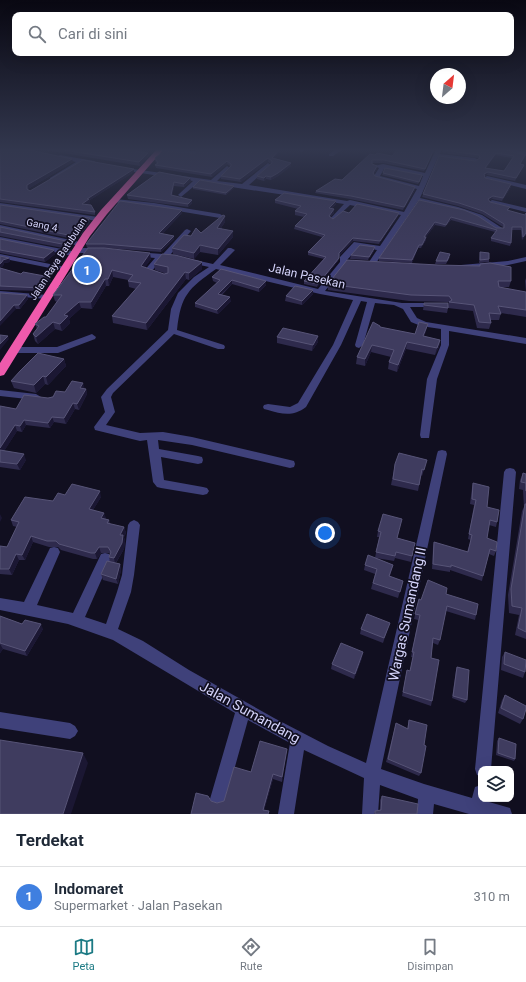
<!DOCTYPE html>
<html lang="id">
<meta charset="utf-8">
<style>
:root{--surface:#fff;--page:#f6f6f7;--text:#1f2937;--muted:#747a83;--line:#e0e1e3;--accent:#1c7a84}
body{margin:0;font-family:Roboto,sans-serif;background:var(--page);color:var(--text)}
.controls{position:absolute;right:12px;bottom:12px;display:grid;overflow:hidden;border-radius:8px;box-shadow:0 4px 16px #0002}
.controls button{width:36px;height:36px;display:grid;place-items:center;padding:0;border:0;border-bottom:1px solid var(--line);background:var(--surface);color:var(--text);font:20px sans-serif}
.compass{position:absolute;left:430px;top:68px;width:36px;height:36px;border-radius:50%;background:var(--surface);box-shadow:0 4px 16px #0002;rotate:28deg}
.you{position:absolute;left:325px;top:533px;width:14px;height:14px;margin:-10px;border:3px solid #fff;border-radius:50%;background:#1a73e8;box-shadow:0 0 0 6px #1a73e833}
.badge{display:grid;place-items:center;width:26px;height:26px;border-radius:50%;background:var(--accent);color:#fff;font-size:13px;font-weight:700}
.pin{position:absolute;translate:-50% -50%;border:2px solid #fff;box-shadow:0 1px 4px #0006}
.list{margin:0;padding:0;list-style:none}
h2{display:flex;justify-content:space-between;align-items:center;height:52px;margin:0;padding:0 16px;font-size:17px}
h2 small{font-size:13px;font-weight:400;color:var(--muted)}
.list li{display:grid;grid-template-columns:26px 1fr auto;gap:12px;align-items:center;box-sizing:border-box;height:60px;padding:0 16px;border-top:1px solid var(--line)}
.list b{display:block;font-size:15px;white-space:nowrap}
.list p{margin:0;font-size:13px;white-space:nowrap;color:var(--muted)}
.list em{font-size:13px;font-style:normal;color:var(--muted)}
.icon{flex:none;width:22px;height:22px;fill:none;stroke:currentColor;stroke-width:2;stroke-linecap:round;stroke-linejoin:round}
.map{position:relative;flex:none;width:526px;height:814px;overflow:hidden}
.search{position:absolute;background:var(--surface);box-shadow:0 4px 16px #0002;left:12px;right:12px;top:12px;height:44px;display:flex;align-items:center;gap:10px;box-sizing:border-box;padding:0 14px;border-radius:8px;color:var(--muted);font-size:15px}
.sheet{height:112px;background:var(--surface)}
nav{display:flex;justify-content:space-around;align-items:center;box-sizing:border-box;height:56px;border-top:1px solid var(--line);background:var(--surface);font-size:11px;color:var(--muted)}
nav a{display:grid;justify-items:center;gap:2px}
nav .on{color:var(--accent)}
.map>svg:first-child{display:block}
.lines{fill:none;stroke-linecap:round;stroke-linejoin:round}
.minor{fill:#3f417a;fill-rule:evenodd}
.highway{fill:#ee5aac;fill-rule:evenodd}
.wall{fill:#2e2a4c;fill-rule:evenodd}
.shaded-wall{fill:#1b1733}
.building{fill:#3f3c5f;stroke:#575477;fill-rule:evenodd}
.labels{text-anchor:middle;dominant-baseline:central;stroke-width:3.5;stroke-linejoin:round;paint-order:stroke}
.far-street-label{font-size:10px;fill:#d4d3fa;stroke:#110f20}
.street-label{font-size:12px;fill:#d4d3fa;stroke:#110f20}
.near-street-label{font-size:14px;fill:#d4d3fa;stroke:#110f20}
</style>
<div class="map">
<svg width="526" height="814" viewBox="0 0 526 814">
<rect width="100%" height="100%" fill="#110f20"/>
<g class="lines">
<path class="minor" d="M159,149L195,151L198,153L195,155L161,152L159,151Z
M300,149H306L302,152L300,151Z
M336,149H343L333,156H329V154Z
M436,149H442L440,154L475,158L478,160L475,162L438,157L420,198L458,207L482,215L502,228V230C494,232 486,222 478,218C460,208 437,206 418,201L374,266L346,264L325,291L402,303H437L441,305L440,307H410L417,318L426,322L526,338V344L449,331V345L437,379L429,438H421L420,435L427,379L441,345V329L421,326L411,322L403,309L394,305L375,303L363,345L359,348L356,347L355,345L367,302L361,301L341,345L306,407C293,417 282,414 268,410L264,409L263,407L264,405L268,404L290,407L298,403L333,345L353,300L320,294L216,269C188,289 181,295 177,330L224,345L225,347L224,349H218L174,334L113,393L111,397L115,412L106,425L140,433L163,432L192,437L290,460L294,461L295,464L294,467L290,468L192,445L158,440L159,449L198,456L202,457L203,460L202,463L198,464L161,457L164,480L203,487L207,488L209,491L207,494L203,495L161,488L157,487L153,482L147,440L140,441L95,430L94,427L105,412L101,397L107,389L168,330L171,309L178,293L194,277L209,267L186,262V258L213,264L228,248H231L235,250L220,265L318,289L340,262V257L354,242L380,246L401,215L350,205L333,221L330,219L344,204L199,182L181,197L178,195L179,194L193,181L121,170L119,169V167L211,180L227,166L230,168L217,181L242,184L268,163L271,165L270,166L249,185L347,201L350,200L404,212L417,189L376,178L374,176L379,168L374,166L383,164L425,173ZM384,169L423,176L419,186L380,176ZM359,247L377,250L369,262L347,260Z
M497,149H509L526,152V156Z
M60,155L94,161L97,163L94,165L82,163L54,180H50V178L76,162L58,158L57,157Z
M487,176L526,185V189L485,179L484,178Z
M115,199L154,203L220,214L223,216L220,218L154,207L113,202V200Z
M492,200L526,208V212L490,203L489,202Z
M0,203L98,217L101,219L98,221L0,207Z
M0,225L80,242L84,244L80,246L0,229Z
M187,229L191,231L170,255H176V259L162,258L152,271L159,272V276L144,274L143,272L155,258L134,256V252L163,254L185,230Z
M0,237L72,251C75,247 98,247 103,251L99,253H76V256H73L0,241Z
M0,254L65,267L69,269L65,271L0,258Z
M526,257V261L508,265L461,269L457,267L461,265L508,261Z
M0,291L47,295L51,297L47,299L0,295Z
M92,334L96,337L95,339L58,353H14L9,350L14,347H57Z
M0,390L36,394L41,397L36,400L0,396Z
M442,450L446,451L447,454L381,769L424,784L472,798L475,787L481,785V799H489V802L510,808L512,814H469L434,804L433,814H417L418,799L380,785L378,814H362L364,778L304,750L294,814H278L290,743L248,720L226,799L224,805L218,807L212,805L210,799L235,713L113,640L68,624L0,610V598L24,602L50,548L54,547L58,548L60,552L37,605L73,613L101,554L105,553L109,554L111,558L85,617L106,624L117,592L122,575L128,525L130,522L134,520L138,522L140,525L134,575L131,592L118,629L143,641L189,670L274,718L328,746L366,763L437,454L438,451Z
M510,468L514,469L516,472L491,769H481V776L477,775L475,769L504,472L506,469Z
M0,712L70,723L75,726L78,731L75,736L70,739L0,728Z"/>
<path class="highway" d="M157,149H164L107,214L90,236L6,372L4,375L0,376V363L83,233L101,210Z"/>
</g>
<path class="wall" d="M0,149L73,162L28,189V190L30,191L134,172L90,200V203L87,204L95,212V215L0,202Z
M40,149H142L139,152L148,153L149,156L140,166Z
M185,149H262L270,150L272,149H282V150L274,158L291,163V166L278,176L271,180L266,179L264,181L257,179V176L271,164L268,162L241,182L221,179V176L230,166L227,164L212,177L156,168L155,165L157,164L155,161V158L195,153L197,152L195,150Z
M435,149L424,171L383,163H372V164L377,166V169L374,174L375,176L415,190L403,210L350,199L315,193L316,191L342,180L375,155L392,156Z
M443,149L525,155V157L520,164L523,167L515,181L487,175L485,176V178L511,187L502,201L492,199L489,201L490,202L510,207L508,211L525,215L526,213V235L522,240L521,230H511V243L510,246L491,241V238L495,232L451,220L445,227L435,225L426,237V240L421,248H418L412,263L379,261V258L419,200L496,228H503V227L482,214L458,206L422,197L423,194L478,159V158L442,153ZM495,155L512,158L504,171L486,168Z
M517,149H526V150Z
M159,172L191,181L184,187L174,186L172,195L192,203L188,207L128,199L127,195Z
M383,173L422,175V177L418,184L382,175Z
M193,187L234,188L226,195L193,189Z
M275,200L336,204L331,209H334V213L330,217L333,219L349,213H399L398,216L379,244L353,241L339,256L338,261L317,287L304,284V281L324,259L308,255V252L322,237L294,229L295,226L304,217L295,215V211L298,209L275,203Z
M0,205L90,221L81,234L74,239L0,224Z
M182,213L162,234L174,236V239L161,252L105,248H87L86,244Z
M225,216V222L221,228L233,237L218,255L200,252L194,259L173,254L172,248L191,236L201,233Z
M0,227L67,245L63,248L0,236Z
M0,239L55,254L45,262L0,253Z
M88,248L151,259L145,267L164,274H167L155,270L154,264L202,262V269L189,280L186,279L147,330L113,323L112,316L136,289L129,287L128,280L113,277L109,286H106L92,309L81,308L69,319L70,323L62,331L55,329L38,344L35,341L33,334L37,329L35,324L46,317L57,302L55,301L53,295Z
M374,251L368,260L350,259L351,255Z
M480,252L489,259V262L479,263Z
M0,256L9,258L10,262L4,263L3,266L0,268L21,274L51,280L42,291L0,290Z
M450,257L446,264H435L436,261Z
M480,264L511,281L509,287H499L526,292L525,281L526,278V317L501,313L499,320H490L491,323L489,329L477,328L473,311L448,308L447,313L423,310L424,303L448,306L449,303L448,302L409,301L328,290V284L438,265L480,266Z
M212,277L266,281V285L259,292L232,284L222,295L231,301L218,314L195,307V303L217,283L213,281Z
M0,293L27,295L28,299L20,309H16Z
M313,294L302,305L285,301L286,296Z
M380,326V327L415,334L426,331L424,336L440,340L439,347L435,355L406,349L397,372L388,369L389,362L391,357L371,352L365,366L356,364L357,357Z
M277,337L318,342L312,351L277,343Z
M64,359L66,366L48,385L45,384L36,393L14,388L11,381Z
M85,389H86L87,394L79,410L75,409L66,424L54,422L50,428L26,425L22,432L17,431L4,451L26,460L20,470L0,467V406L16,409L65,392Z
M395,464L425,466L422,476L421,475L418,491L391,485Z
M523,473L526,474V639L515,635L519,615L509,613L508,595L522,511L524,507L523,490L519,489L520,480Z
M473,483L487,507L497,522L496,527L489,525L487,538L496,551L494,556L489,554L483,576L482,581L450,570V572L432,569L433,547L434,542L467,552L471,540L468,539L474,505L470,504L472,488Z
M65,495L101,497L93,510L106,518L105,519L109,520L110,524L124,527L126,533L124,537L125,541L124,549L116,563L120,564L121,570L118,584L103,580L101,574L110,562L109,557L110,554L109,553H101L97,559H93L61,550L58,547H49L33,542L25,560H19L12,575L0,574V546L7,547L17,527L13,526L11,520Z
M378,531L398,538L415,543L411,562L395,558L394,561L376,558L393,565L390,576L403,581L398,598L371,589L375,574L364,570L365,565L375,558L379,537H377Z
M446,594L476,615L475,620L446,611L440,640L438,645L433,643L431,658L432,701L431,706L402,696L406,674L407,670L410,671L413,657H411L418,620L414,619L419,599L421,600Z
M0,616L22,624L43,629L27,656L3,649L0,653Z
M388,628L383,643L360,634L361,629Z
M505,652L525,672L523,678L501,670L502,657Z
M362,658L354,679L331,669L332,664Z
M457,667L467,700L465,703L452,698L456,670Z
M505,695L523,719L520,724L498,713L502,700Z
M409,720L421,773L419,776L386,762L395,727L407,729Z
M499,738L515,759L514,761L496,755L497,741Z
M286,755L282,782L273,779L264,810L269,811V814H191L211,801L217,803L224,801L251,772Z
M382,796L417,814H374L375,811L380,810V800Z"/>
<path class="shaded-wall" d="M138,149H142L136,154V151Z
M280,149H282V150L272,161V158Z
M434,149H435L424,171L425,169Z
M148,153L149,156L140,166L139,162Z
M496,153L495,155L485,170V168Z
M268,158V162L241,182L240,179Z
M72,159L73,162L28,189V192L27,189V185Z
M227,161V164L212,177L211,174Z
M291,163V166L278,176L271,180V177Z
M524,165L523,167L515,181L516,178Z
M377,166V169L373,176V173Z
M134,169V172L90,200V203L83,207L82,204L87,199Z
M488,172L487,175L483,177L484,174Z
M266,176V179L264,181V178Z
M190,178L191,181L184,187V184Z
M174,182V186L172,198L171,195Z
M511,184V187L502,201L503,198Z
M234,186V188L226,195V193Z
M415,187V190L403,210L404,207Z
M493,196L492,199L488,202V199Z
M192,200V203L188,207V204Z
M336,201V204L328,211L329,208Z
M334,209V213L329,219V216Z
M182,210V213L160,237L159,233Z
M399,213L398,216L379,244L380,241Z
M225,216V222L217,234V228Z
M451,217V220L445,227L446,225Z
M90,218V221L81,234L74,239L73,236Z
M435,222V225L424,240V237Z
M233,231V237L218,255V249Z
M526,233V235L522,240L523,237Z
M174,236V239L161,252V249Z
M426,237V240L421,248L422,245Z
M353,238V241L339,256V253Z
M66,241L67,245L63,248L62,244Z
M200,245V252L194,259V253Z
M419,245L418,248L412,263V260Z
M375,247L374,251L368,260L369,257Z
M54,250L55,254L45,262L44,258Z
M150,253L151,259L142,272L141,266Z
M9,258L10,262L4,263L3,266L0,268V264L3,260Z
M339,258L338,261L317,287L318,284Z
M202,262V269L189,280V273Z
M112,270L113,277L109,286L108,279Z
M185,272L186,279L147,330L146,323Z
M50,277L51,280L42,291L41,288Z
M105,279L106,286L92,309L91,302Z
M232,280V284L218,297V294Z
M266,281V285L259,292V288Z
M313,290V294L302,305V301Z
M27,295L28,299L20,309L19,305Z
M230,297L231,301L218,314L217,310Z
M79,302L81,308L69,319L70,323L62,331L60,324L64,315Z
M14,305L16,309L0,326V321Z
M53,322L55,329L38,344L36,337Z
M428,324L426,331L422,343L423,336Z
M8,336L9,339L0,350V344Z
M318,336V342L312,351L313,345Z
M440,340L439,347L435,355L437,348Z
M407,342L406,349L397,372L398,365Z
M372,345L371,352L365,366V359Z
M64,359L66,366L48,385L46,377Z
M43,376L45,384L36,393L34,385Z
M83,383L85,389L80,388Z
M86,389L87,394L79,410L77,404Z
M73,403L75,409L66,424L64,418Z
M52,417L54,422L50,428L48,423Z
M24,420L26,425L22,432L20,426Z
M15,425L17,431L1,456L0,454V448Z
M24,454L26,460L20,470L17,464Z
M100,491L101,497L90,515L89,509Z
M104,513L106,518L102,524L101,518Z
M0,514L2,518L0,522Z
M124,527L126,533L124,537L125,541L124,549L115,564L114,558L120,535Z
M31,536L33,542L25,560L22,555Z
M99,547L101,553L97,559L95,553Z
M16,554L19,560L12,575L9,569Z
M120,564L121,570L118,584L116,579Z
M41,624L43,629L27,656L25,651Z
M0,644L3,649L0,653Z
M363,652L362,658L354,679L355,674Z
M287,749L286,755L282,782V777Z
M83,753L88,763L71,814H63Z
M273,774V779L263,814V810Z"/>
<path class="building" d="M0,149H25L72,159L27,185V189L30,191L83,160L134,169L87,199H89L82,204L91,205L95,212L0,199Z
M58,149H138L136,151L148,153L139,162Z
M198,149H262L270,150L272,149H280L272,158L291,163L278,173L271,177L266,176L264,178L257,176L272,163V161L268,158L240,179L221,176L231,166V164L227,161L211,174L155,165L158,163L155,158L164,151L195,153L199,150Z
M398,149H434L425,169L384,160H372V164L377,166L373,173L375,176L415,187L404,207L351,196L316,191L335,179L342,180L370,154L375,155L377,153L392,156Z
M443,149H502L525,155L520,164L524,165L516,178L488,172L484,174L485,178L511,184L503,198L493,196L488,199L490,202L510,207L507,210L525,215L526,213V233L523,237L522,227H512L511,243L491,238L497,230L451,217L446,225L435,222L424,237H426L422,245H419L412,260L379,258L419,200L464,210L478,216L496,228H504V224L483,211L459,203L423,194L439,156L475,161L480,158L479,155L443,150ZM496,153L514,156L504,171L485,168Z
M385,168L422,175L419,182L383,173Z
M159,172L190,178L184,184L174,182L171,195L192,200L188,204L127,195Z
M200,180L234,186L226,193L193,187Z
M284,193L336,201L329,208L334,209L329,216L333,219L343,211L349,213L357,204L399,213L380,241L353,238L339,253V258L318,284L304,281L326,257L308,252L325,235L295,226L307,214L295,211L301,206L275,200Z
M120,201L182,210L159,233L174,236L161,249L104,244H86Z
M0,205L90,218L80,231L73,236L0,221Z
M223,215L225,216L217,228L233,231L218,249L200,245L194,253L172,248L184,235L191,236L196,228L201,233Z
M0,227L66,241L62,244L0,232Z
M0,239L54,250L44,258L0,250Z
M360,245L375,247L369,257L351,255Z
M88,248H104L150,253L141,266L164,274L168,273V267L154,264L162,254L175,255L202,262L189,273L185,272L146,323L112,316L141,283L128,281L133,275L112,270L108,279H105L91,302H79L64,315L68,316L60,324L53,322L36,337L33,334L39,326L35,324L44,317H46L62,295H53Z
M440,252L450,254L447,261H436Z
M480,252L489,253V259L480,260Z
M0,256L9,258L3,260L2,262L0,264Z
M347,260L438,265L480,266V264L490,263L511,267V281H498L499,287L526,292V310L498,306L501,314L489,313L491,323L479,322L474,305L449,302L452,300L449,296L411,295L328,284Z
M0,268L21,274L23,272L50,277L41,288L0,286Z
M221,269L266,281L259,288L232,280L218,294L230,297L217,310L195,303L220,280L212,277Z
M295,286L313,290L302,301L286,296Z
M0,293L27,295L19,305H14L0,321Z
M424,303H448V308L424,305Z
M373,322L380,326V327L415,334L419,322L428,324L423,336L440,340L437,348L407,342L398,365L389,362L394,350L372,345L365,359L357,357Z
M283,328L318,336L313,345L277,337Z
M0,335L8,336L0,344Z
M38,353L64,359L46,377L43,376L34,385L11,381L20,371Z
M72,381L83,383L80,388L86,389L77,404L73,403L64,418L52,417L48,423L24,420L20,426L15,425L0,448V406L16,409L24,395L48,398L53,397L56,391L65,392Z
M0,450L24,454L17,464L0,462Z
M399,453L427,460L424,470L422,469L419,485L393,479L395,464Z
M523,473L526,474V491V483L521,482Z
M473,483L489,487L487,507L499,510L497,522L490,520L487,538L497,542L496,551L490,549L483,576L451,565V567L433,564L434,542L468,552L472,535L469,534L476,500L472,499Z
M72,484L100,491L89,509L104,513L101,518L109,520L107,523L124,527L120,535H123L122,543L114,558L109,557L111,552L108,547H99L95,553H91L59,544L56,541H47L31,536L22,555L16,554L9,569H0V546L7,547L19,522L11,520L25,497L53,501L58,493L65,495Z
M525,504H526V632L518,628L522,608L512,606L511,589Z
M383,514L402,519L397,538L415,543L412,556L396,552L395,556L376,552L381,532L378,531Z
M368,555L393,565L389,576L403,581L400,592L373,583L377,569L365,565Z
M107,561L120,564L116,579L101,574Z
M428,580L447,588L446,594L478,604L476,615L447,606L440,640L433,638L431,658L439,660L432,701L403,692L407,670L410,671L414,652H412L420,615L415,614L419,599L421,600Z
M367,614L390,623L384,638L361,629Z
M0,616L22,624L25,620L41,624L25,651L0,643Z
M341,643L363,652L355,674L332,664Z
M505,652L526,660L525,672L504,664Z
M457,667L469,670L467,700L453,696Z
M505,695L526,706V709L523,719L501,708Z
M409,720L427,725L424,745L426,746L421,773L388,759L396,723L408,729Z
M499,738L516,744L515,759L498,753Z
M0,740L83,753L63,814H0Z
M260,741L287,749L282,777L273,774L263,810L269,811L268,814H191L196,793L208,796L211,801L217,803L224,801L234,767L251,772Z
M382,796L418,804L417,814H375V811L381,810Z"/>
<linearGradient id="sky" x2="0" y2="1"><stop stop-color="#090812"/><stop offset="0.57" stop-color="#32374e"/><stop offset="1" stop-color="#32374e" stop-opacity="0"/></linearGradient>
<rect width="526" height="263" fill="url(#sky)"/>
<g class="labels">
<g class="far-street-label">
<text transform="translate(42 225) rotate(12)">Gang 4</text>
<text transform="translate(58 259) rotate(-57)">Jalan Raya Batubulan</text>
</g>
<g class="street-label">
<text transform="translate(307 276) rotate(13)">Jalan Pasekan</text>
</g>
<g class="near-street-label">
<text transform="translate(407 614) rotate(-78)">Wargas Sumandang II</text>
<text transform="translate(250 712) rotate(29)">Jalan Sumandang</text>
</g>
</g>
</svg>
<div class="controls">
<button><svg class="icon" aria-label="layers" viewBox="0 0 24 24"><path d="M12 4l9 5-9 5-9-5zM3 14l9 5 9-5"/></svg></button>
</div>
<svg class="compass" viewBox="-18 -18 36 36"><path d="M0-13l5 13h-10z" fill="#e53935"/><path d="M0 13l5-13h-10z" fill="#747a83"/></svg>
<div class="you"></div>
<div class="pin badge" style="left:87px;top:270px;background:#3f7fe0">1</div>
<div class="search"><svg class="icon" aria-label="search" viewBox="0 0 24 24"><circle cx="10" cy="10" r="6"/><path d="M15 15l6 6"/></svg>Cari di sini</div>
</div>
<section class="sheet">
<h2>Terdekat<small></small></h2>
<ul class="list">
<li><span class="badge" style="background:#3f7fe0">1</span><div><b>Indomaret</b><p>Supermarket · Jalan Pasekan</p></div><em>310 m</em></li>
</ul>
</section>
<nav>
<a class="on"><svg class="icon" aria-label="map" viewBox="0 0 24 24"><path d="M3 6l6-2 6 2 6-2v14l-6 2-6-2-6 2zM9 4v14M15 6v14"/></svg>Peta</a>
<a><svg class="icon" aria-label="directions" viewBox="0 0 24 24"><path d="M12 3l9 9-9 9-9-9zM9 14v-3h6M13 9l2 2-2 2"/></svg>Rute</a>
<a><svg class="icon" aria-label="saved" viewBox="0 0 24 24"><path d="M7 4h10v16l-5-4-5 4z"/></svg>Disimpan</a>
</nav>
